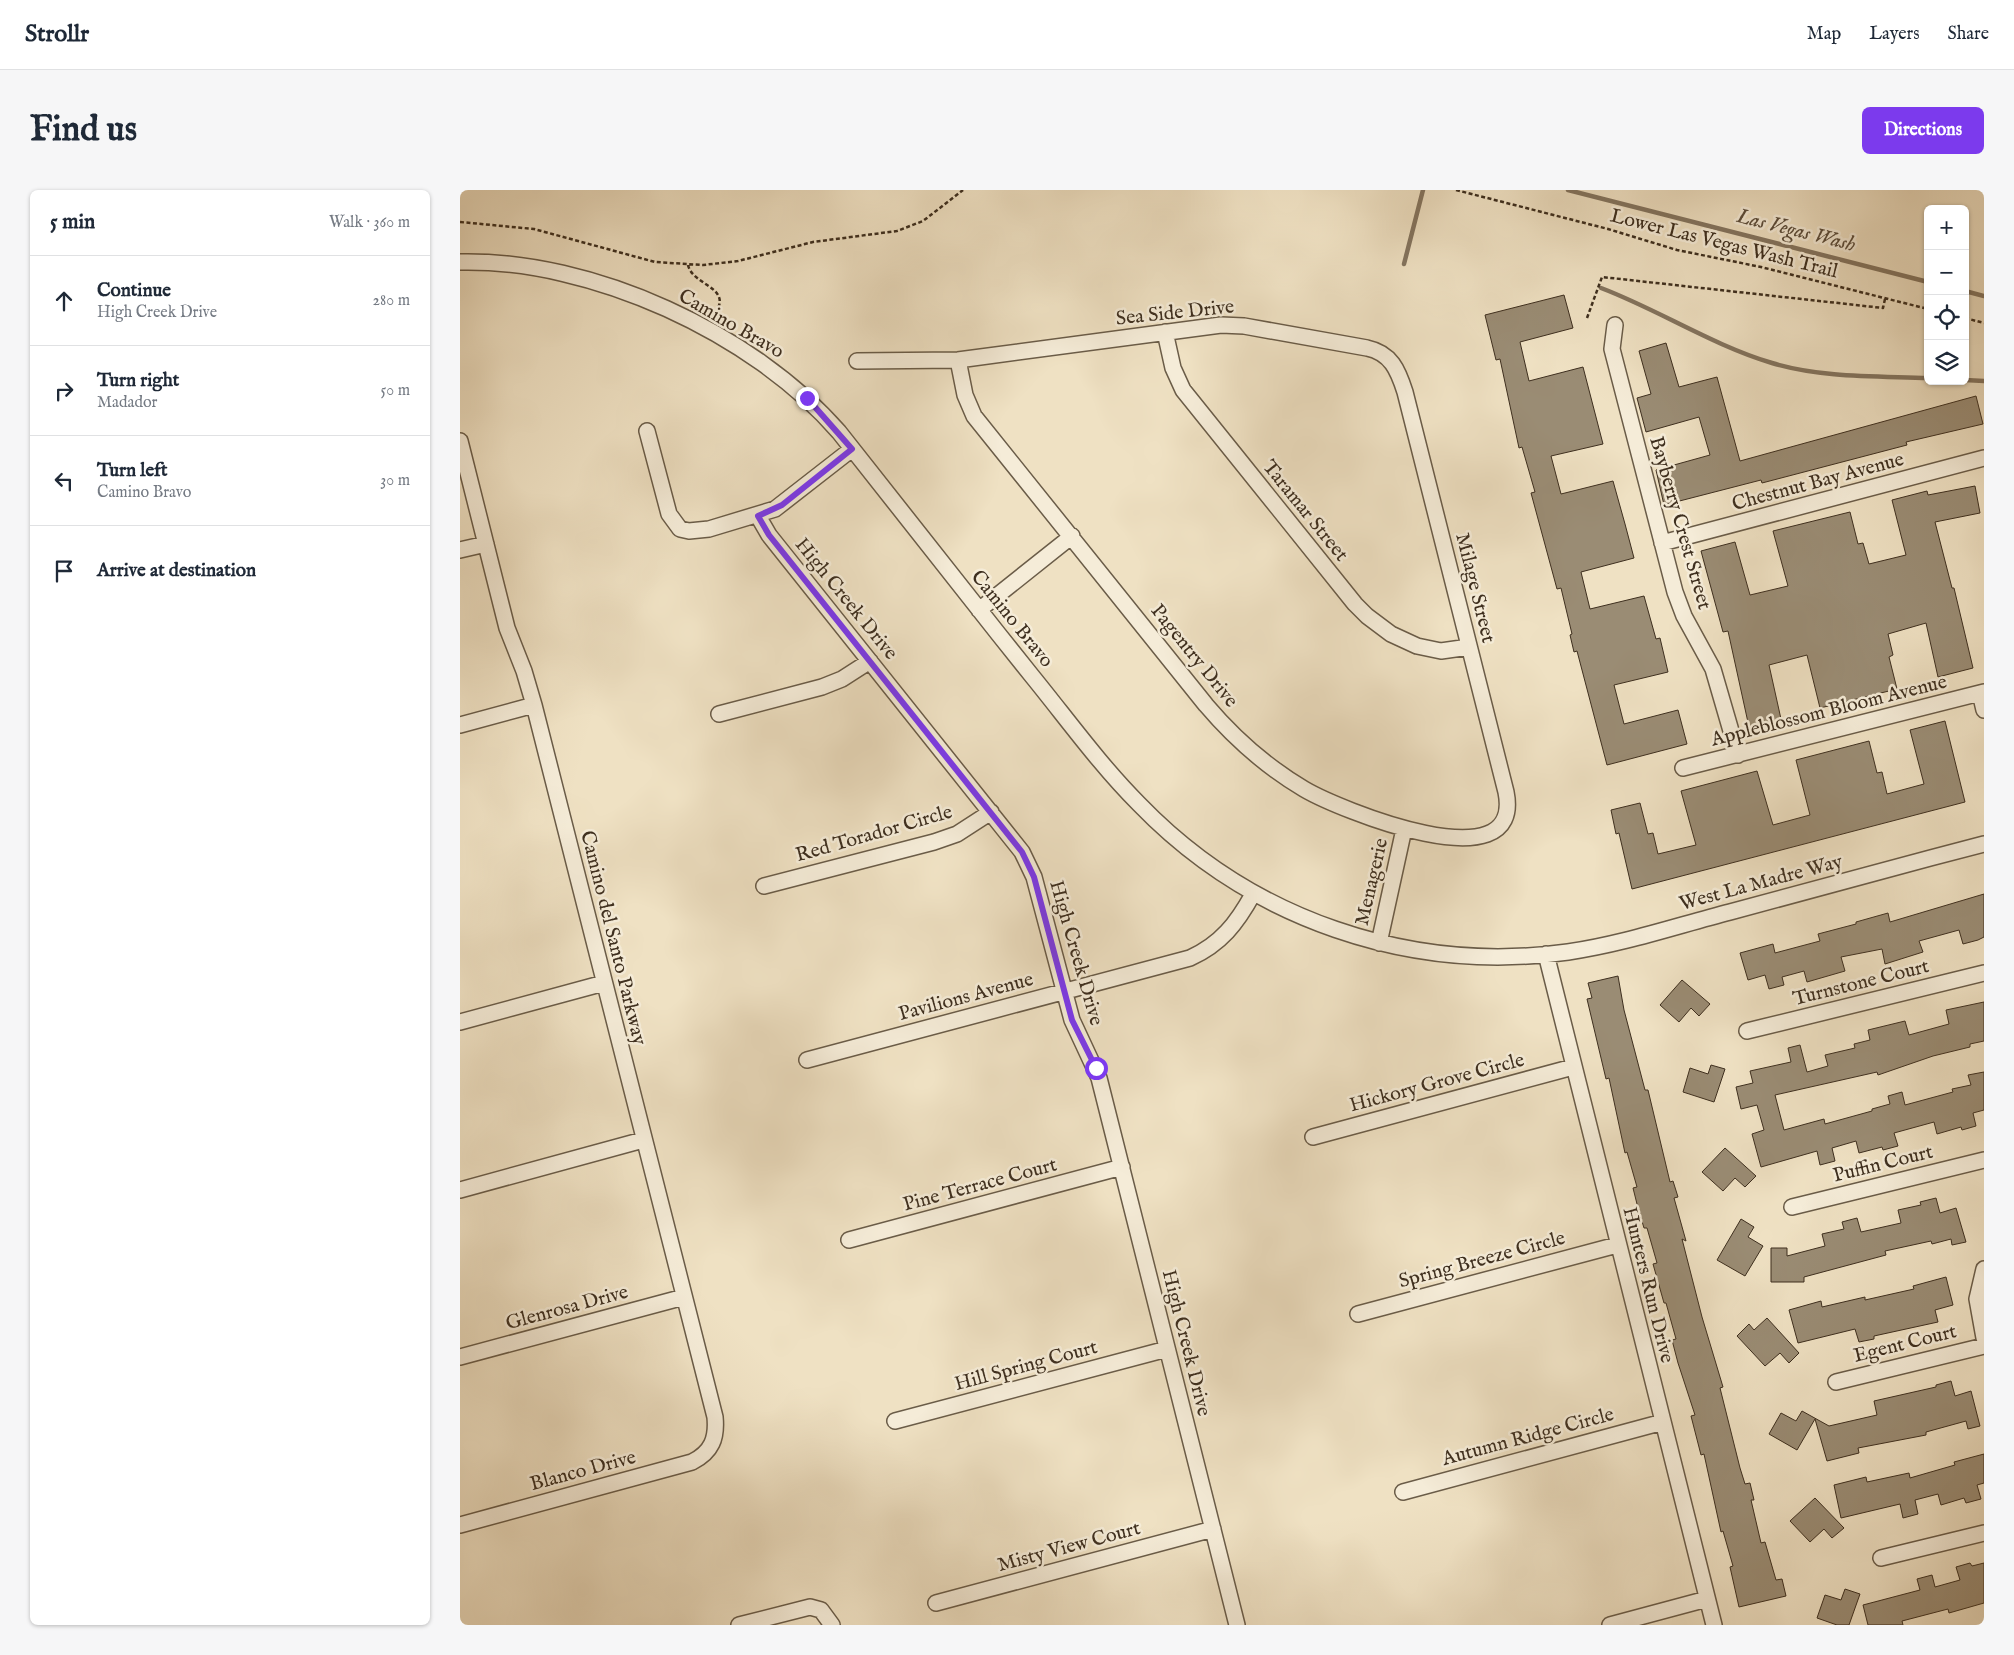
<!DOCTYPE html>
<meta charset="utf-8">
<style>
:root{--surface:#fff;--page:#f6f6f7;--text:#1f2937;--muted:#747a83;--line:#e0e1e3;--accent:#7c3aed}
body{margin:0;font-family:"IM FELL English",serif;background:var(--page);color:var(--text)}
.controls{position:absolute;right:15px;top:15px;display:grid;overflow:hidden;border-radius:8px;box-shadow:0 1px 4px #0004}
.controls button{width:45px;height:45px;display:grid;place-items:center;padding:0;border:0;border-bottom:1px solid var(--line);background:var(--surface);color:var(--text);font:25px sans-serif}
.stop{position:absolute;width:15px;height:15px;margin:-11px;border:4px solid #7c3aed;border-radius:50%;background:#fff}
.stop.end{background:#7c3aed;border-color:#fff;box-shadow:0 1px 5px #0008}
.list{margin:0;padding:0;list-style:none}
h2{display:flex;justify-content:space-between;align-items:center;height:65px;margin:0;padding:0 20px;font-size:21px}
h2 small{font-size:16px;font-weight:400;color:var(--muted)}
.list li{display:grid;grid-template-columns:32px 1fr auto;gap:15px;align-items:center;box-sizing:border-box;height:90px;padding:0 20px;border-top:1px solid var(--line)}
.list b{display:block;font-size:19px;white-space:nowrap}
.list p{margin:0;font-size:16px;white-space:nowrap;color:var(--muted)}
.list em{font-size:16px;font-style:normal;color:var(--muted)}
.icon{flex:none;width:28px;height:28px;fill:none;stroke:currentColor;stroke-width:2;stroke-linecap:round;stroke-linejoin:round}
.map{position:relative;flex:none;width:1524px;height:1435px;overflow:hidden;border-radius:8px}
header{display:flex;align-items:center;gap:30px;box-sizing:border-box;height:70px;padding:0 25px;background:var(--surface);border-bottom:1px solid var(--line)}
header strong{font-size:24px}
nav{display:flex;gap:28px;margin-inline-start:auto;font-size:18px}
.intro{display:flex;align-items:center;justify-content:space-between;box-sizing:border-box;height:120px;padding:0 30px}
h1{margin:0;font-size:35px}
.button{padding:12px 22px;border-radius:8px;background:var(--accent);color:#fff;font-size:18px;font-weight:700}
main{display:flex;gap:30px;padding:0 30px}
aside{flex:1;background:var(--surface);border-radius:8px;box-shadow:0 1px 4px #0004}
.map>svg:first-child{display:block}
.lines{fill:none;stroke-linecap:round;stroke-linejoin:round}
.stream{stroke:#847560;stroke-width:4.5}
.building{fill:#9a8c74;stroke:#3e2f1f}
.minor-casing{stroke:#6a5c48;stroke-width:18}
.path{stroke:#3e2f1f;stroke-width:2.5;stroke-dasharray:4 2.5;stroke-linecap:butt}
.minor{stroke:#f5ecd8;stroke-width:15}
.route{stroke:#7c3aed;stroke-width:6}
.labels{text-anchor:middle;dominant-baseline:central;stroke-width:5;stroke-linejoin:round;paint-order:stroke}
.street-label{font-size:20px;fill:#3e2f1f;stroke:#f5ecd8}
.water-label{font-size:21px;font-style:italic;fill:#5b4c3a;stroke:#f5ecd8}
</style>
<header>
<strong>Strollr</strong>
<nav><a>Map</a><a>Layers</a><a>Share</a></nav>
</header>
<div class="intro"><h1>Find us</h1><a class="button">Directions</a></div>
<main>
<aside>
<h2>5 min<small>Walk · 360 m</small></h2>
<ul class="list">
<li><svg class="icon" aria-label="ahead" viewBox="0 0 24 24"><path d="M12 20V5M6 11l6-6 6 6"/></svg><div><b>Continue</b><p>High Creek Drive</p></div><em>280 m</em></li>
<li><svg class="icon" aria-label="right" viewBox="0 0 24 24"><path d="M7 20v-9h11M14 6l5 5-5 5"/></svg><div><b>Turn right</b><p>Madador</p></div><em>50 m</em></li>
<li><svg class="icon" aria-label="left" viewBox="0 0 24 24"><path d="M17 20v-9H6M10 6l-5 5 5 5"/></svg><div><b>Turn left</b><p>Camino Bravo</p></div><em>30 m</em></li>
<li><svg class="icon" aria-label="arrive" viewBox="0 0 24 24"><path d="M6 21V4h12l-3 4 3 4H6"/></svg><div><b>Arrive at destination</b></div></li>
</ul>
</aside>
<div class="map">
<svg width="1524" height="1435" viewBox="0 0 1524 1435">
<rect width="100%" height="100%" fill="#efe1c3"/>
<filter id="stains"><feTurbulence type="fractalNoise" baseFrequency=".004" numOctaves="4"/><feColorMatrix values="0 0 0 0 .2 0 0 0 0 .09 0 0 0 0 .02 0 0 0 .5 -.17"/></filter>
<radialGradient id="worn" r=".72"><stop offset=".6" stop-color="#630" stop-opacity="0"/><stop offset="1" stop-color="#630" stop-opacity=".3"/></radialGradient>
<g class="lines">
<path class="stream" d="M1108,0L1468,92
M944,74L963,0
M1141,98C1199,120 1252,155 1312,173C1362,188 1416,186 1468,188
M1505,101L1524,106
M1505,190L1524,191"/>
</g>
<path class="building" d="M1104,105L1113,138L1060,152L1069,191L1123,177L1143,254L1091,266L1101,304L1153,291L1165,334L1174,368L1121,382L1130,419L1184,406L1196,449L1200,448L1208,482L1154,495L1164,534L1218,520L1227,554L1147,575L1117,461L1114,462L1110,445L1112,444L1101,398L1097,399L1071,303L1075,302L1062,257L1059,258L1040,169L1036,170L1025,125Z
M1206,153L1219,197L1257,187L1280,271L1516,206L1523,234L1446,252L1447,255L1302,293L1301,290L1204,315L1196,280L1250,265L1239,227L1186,242L1177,208L1191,204L1179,161Z
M1515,296L1520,323L1475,332L1492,398H1494L1513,478L1478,487L1466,433L1428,444L1433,465L1429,467L1437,499L1360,518L1347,465L1309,475L1321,529L1289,537L1268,441L1263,442L1241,361L1275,352L1290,405L1328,396L1313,341L1390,322L1398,354L1403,353L1409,374L1446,365L1432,310L1467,301L1468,305Z
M1485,531L1505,612L1172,699L1159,643L1156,644L1151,620L1180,613L1188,644L1193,643L1198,664L1236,655L1221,601L1297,581L1313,635L1350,625L1336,570L1409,551L1417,583L1422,582L1427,604L1464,594L1450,540Z
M1524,704V747L1518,750L1503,754L1499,740L1459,751L1463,762L1425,774L1422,759L1381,767L1385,781L1347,792L1344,781L1322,787L1324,795L1309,799L1305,785L1288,790L1280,763L1313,754L1315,763L1360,751L1358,744L1396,734V732L1428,723L1430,732Z
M1158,786L1164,820L1185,900H1188L1210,992L1213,991L1218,1007L1214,1008L1226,1051L1222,1049L1242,1127L1263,1197L1260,1198L1280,1278L1285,1294L1290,1293L1294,1310H1291L1301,1353L1305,1352L1316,1390L1322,1389L1326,1406L1279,1417L1270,1377L1273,1376L1263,1341L1261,1342L1244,1264L1241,1265L1231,1226L1235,1225L1218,1173L1212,1150L1216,1149L1206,1113H1204L1193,1074L1197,1073L1187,1038H1184L1178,1018L1173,998L1177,997L1167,962L1165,963L1149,888L1146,889L1127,809L1132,808L1128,793Z
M1222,790L1250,814L1239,826L1231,818L1219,832L1200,815Z
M1524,812V851L1510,854V857L1473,866L1418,885L1417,882L1315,905L1324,940L1364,929L1365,934L1412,921V919L1430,914L1428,906L1442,902L1445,915L1493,902L1492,899L1511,895L1508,885L1524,882V920L1513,923L1516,936L1502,940L1501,937L1477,944L1474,932L1434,943L1438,956L1423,960L1422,957L1399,963L1396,951L1372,958L1375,971L1360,975L1357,961L1301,977L1292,944L1304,940L1297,915L1281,919L1276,897L1293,893L1290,881L1331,872L1328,858L1340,855L1347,882L1368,876L1365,865L1395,858L1394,854L1410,850L1408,840L1445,831L1449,845L1489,834L1486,820Z
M1251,875L1265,879L1254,912L1223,902L1230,878L1248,884Z
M1265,958L1296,986L1285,997L1275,988L1263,1001L1242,982Z
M1476,1008L1480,1023L1496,1018L1506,1052L1492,1055L1491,1049L1472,1054L1471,1051L1425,1061L1426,1065L1344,1087V1092H1311V1058H1327V1066L1365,1056L1362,1044L1384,1039L1382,1032L1397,1028L1401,1042L1441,1033L1438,1020L1461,1015L1460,1012Z
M1281,1029L1294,1037L1288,1047L1303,1056L1285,1086L1257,1070Z
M1486,1087L1493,1115L1475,1120L1478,1132L1414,1146V1149L1399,1152L1395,1139L1338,1153L1329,1120L1361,1111L1362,1117L1405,1107V1110L1454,1099L1453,1096Z
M1307,1128L1339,1163L1329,1173L1320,1163L1305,1176L1277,1146L1289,1134L1294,1140Z
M1491,1191L1495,1206L1511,1201L1520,1236L1508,1239L1506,1231L1466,1242V1245L1398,1258L1399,1263L1367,1271L1355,1229L1337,1260L1309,1244L1321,1223L1336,1231L1342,1221L1369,1236L1417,1225L1414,1211L1476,1197V1195Z
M1524,1264V1293L1517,1295L1521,1309L1506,1313L1504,1308L1481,1315L1478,1304L1455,1310L1458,1324L1443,1328L1440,1314L1381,1328L1374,1295L1406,1287L1407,1292L1449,1283L1450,1288L1495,1275L1494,1272Z
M1355,1308L1384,1338L1372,1348L1364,1339L1350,1352L1330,1331Z
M1510,1373L1512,1376L1524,1373V1413L1489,1423L1488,1419L1442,1431L1443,1435H1408L1403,1415L1460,1400L1457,1389L1472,1385L1475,1397L1500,1390L1496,1377Z
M1385,1399L1400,1404L1389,1435H1377L1357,1428L1365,1405L1381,1410Z"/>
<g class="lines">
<defs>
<path id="minor" d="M0,72C132,69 293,143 379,242C443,323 507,405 572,486C607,529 640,575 679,614C790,729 949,784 1108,762C1163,754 1216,736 1270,722C1354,699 1439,676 1524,654
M1155,135L1152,159L1215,402L1224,426L1253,479L1278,565
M705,142L713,178L723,200L895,414L907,426L931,444L957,456L981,461L1009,457
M397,171L498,170L761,135L784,136L907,158C931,163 938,180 945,202L1046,602C1065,696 878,619 844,599C807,577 774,548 746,515L514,226L505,205L498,170
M187,241L209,324L220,339L229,341L249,339L315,319L392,259
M0,251L47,438L64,481L74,515L255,1227C257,1248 252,1262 232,1272L0,1335
M298,326L309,345L562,662L574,687L612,830L639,888L777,1435
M1202,353L1524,268
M0,360L26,354
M519,420L612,346
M1520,503L1524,520
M259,524L362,497L382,489L410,471
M0,535L74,515
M1223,578L1524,502
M304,696L474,652L497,644L531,622
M919,753L944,639
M1086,764L1254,1435
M0,832L144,793
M1287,841L1524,783
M347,870L730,768C761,754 777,733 793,704
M853,947L1113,877
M0,1000L183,950
M1332,1017L1524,970
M389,1050L662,977
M1524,1079L1517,1109L1524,1148
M898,1124L1157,1055
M0,1167L224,1107
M1376,1192L1524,1156
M435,1231L707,1159
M943,1302L1203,1232
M1421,1368L1524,1343
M476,1413L753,1339
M279,1435L350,1417L361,1420L372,1435
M1150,1435L1247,1409"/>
</defs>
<use href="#minor" class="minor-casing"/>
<path class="path" d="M996,0L1148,39L1217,60L1301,77L1468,119
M0,32L74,39L195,72L243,75L278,71L353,52L437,41L463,31L503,0
M228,75C232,94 268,97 258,118
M1127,128L1142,87L1423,118L1425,109
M1505,128L1524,133"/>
<use href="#minor" class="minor"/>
</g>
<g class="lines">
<path class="route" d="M347,208L392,259L322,315L298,326L309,345L562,662L574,687L612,830L636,878"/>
</g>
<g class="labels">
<g class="street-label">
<text transform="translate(1264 54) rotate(14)">Lower Las Vegas Wash Trail</text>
<text transform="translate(715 123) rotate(-6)">Sea Side Drive</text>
<text transform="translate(271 134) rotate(30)">Camino Bravo</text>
<text transform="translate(1358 292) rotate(-15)">Chestnut Bay Avenue</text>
<text transform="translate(845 321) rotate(51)">Taramar Street</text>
<text transform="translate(1220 333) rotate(74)">Bayberry Crest Street</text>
<text transform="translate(1015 398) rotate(76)">Milage Street</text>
<text transform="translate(386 409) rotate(51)">High Creek Drive</text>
<text transform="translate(552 429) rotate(51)">Camino Bravo</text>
<text transform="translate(734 466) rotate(51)">Pagentry Drive</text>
<text transform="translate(1369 521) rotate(-14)">Appleblossom Bloom Avenue</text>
<text transform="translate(414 644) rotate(-16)">Red Torador Circle</text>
<text transform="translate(912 692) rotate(-77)">Menagerie</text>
<text transform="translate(1301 693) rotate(-15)">West La Madre Way</text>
<text transform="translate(153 748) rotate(76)">Camino del Santo Parkway</text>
<text transform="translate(616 763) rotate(74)">High Creek Drive</text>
<text transform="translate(1401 793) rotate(-14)">Turnstone Court</text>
<text transform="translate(506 807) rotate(-15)">Pavilions Avenue</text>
<text transform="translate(977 893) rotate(-15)">Hickory Grove Circle</text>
<text transform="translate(1423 974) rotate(-14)">Puffin Court</text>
<text transform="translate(520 995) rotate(-15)">Pine Terrace Court</text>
<text transform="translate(1022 1070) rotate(-15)">Spring Breeze Circle</text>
<text transform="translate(1188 1095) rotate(76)">Hunters Run Drive</text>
<text transform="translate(107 1118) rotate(-15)">Glenrosa Drive</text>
<text transform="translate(726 1153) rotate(76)">High Creek Drive</text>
<text transform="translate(1445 1154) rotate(-14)">Egent Court</text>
<text transform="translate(566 1176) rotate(-15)">Hill Spring Court</text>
<text transform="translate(1068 1247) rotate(-15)">Autumn Ridge Circle</text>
<text transform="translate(123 1281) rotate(-15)">Blanco Drive</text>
<text transform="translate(609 1357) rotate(-15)">Misty View Court</text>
</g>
<g class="water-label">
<text transform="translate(1336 41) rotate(14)">Las Vegas Wash</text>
</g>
</g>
<rect width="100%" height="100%" filter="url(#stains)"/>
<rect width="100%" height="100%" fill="url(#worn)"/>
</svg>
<div class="controls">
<button>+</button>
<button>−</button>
<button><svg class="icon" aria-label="locate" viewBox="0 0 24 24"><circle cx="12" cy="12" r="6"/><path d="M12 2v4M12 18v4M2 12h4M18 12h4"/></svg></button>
<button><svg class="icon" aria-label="layers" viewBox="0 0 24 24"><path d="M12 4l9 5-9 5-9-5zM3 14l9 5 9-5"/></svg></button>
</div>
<div class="stop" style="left:636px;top:878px"></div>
<div class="stop end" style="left:347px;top:208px"></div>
</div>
</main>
